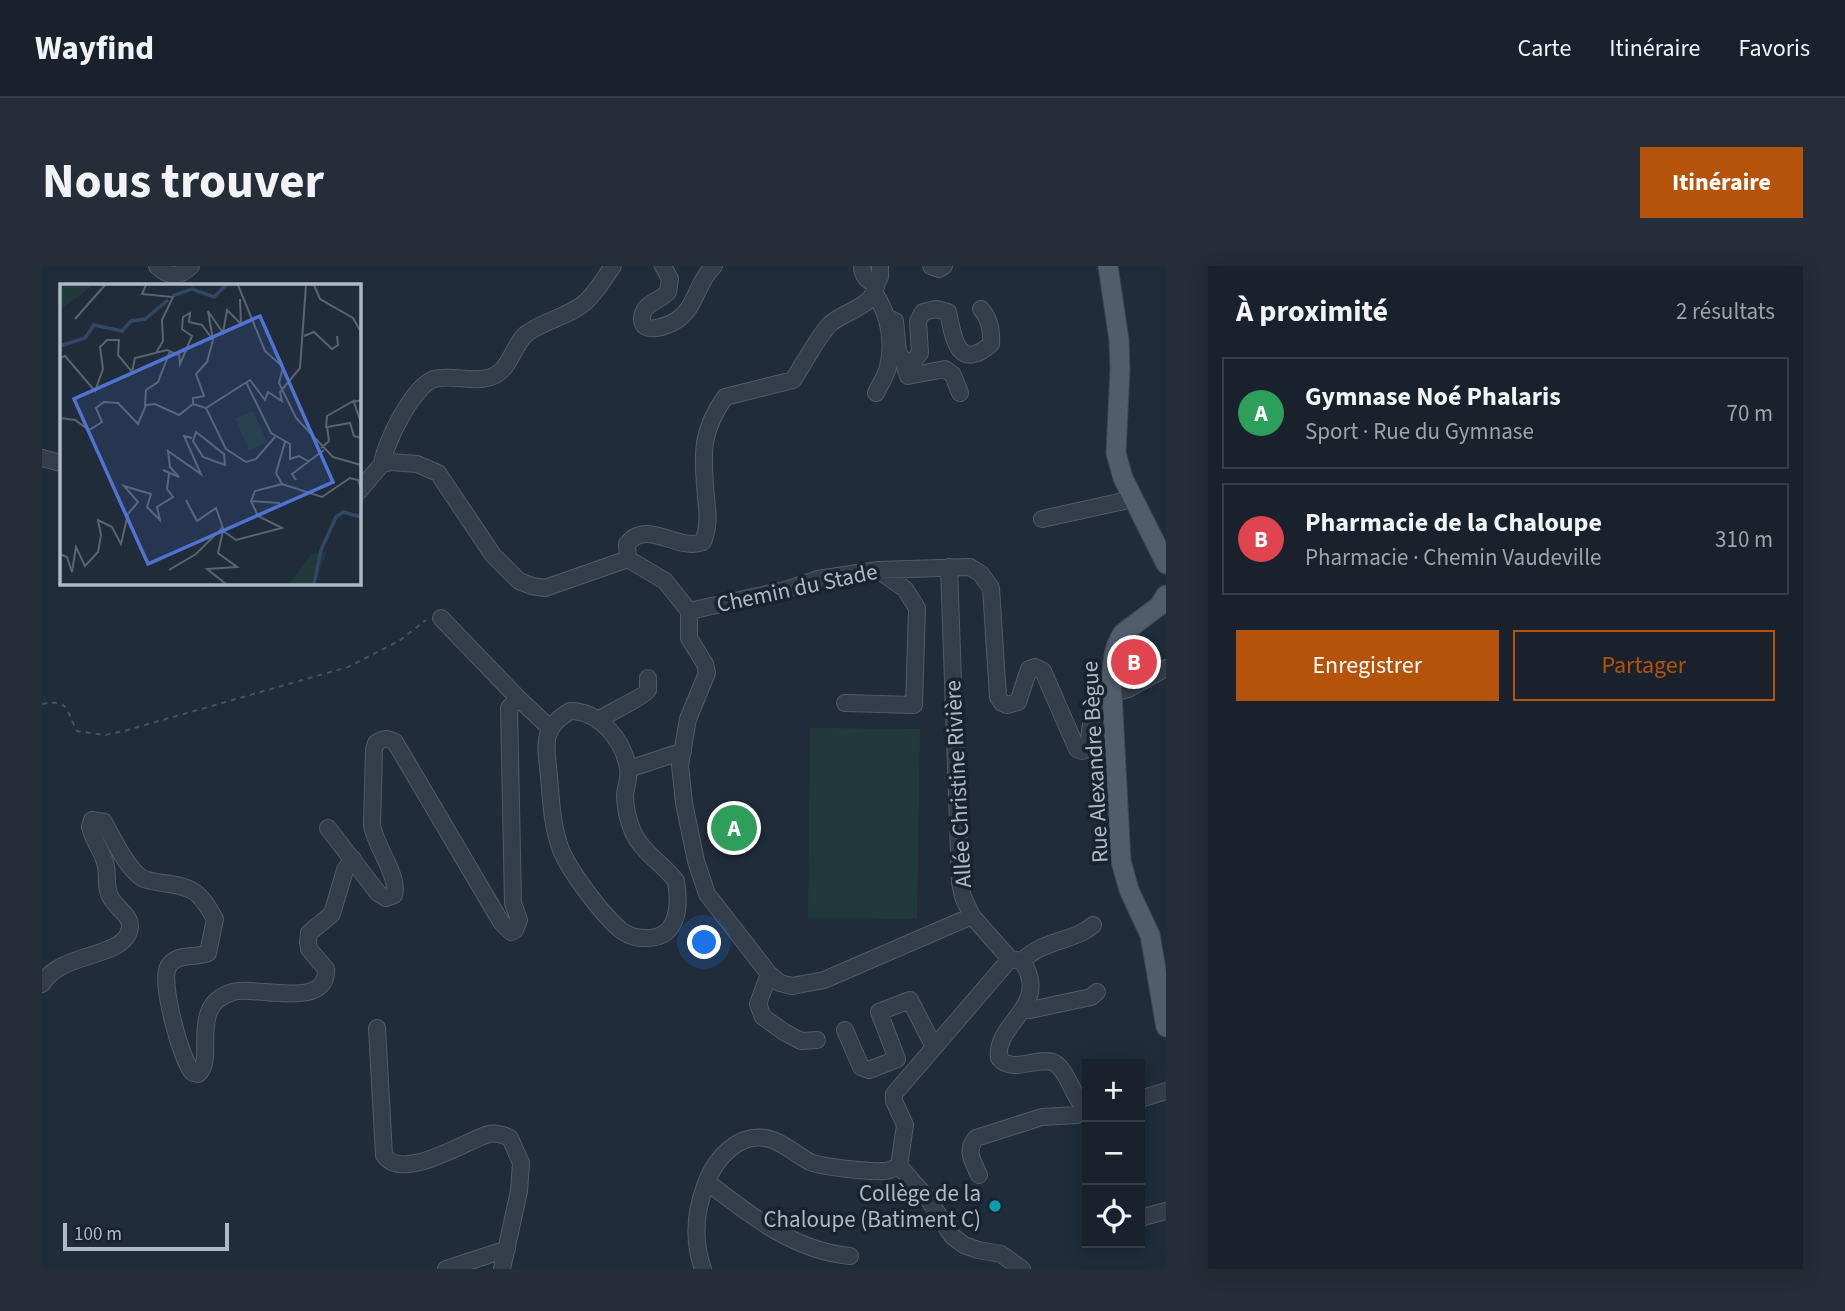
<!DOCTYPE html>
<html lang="fr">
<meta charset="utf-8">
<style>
:root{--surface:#18212c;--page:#252e38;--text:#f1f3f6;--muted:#9fa3a9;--line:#363e48;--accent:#b45309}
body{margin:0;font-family:"Source Sans 3",sans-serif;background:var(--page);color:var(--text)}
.controls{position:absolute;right:21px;bottom:21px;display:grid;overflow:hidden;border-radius:0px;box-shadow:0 4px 18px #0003}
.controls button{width:63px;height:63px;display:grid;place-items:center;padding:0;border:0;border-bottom:2px solid var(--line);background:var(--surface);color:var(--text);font:35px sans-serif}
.scale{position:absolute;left:21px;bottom:18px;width:166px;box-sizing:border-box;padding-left:7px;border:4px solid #aeb8c7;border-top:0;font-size:19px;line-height:24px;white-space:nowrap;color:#aeb8c7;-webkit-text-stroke:5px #19232f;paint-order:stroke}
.you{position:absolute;left:663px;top:677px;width:24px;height:24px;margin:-18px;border:5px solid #fff;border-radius:50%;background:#1a73e8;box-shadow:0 0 0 10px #1a73e833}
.badge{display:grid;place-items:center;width:46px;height:46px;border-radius:50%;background:var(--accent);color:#fff;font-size:23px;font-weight:700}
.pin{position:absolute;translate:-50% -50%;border:4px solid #fff;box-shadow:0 2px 7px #0006}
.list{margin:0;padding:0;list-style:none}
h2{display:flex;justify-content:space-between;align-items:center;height:91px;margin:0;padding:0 28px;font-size:30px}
h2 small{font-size:23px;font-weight:400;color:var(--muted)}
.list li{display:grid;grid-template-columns:46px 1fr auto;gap:21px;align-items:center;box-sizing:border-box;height:112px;margin:0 14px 14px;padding:0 14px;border:2px solid var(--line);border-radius:0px}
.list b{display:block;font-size:26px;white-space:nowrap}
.list p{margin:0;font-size:23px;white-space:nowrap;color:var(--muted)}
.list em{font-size:23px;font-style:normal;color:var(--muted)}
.actions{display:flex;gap:14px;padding:21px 28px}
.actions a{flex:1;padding:16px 0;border:2px solid var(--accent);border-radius:0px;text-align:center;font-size:24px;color:var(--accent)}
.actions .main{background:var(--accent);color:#fff}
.icon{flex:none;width:38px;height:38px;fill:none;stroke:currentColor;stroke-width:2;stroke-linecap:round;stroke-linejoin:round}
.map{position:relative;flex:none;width:1124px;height:1003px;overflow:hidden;border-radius:0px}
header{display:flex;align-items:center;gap:42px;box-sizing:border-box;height:98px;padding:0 35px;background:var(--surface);border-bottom:2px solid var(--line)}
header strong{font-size:33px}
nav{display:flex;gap:38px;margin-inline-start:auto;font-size:24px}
.intro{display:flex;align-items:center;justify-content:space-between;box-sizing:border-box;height:168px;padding:0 42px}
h1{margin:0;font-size:49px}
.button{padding:18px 32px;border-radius:0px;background:var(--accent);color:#fff;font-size:24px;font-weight:700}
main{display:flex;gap:42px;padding:0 42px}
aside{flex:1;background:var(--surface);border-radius:0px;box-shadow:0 4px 18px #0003}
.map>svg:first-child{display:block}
.green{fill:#22393b}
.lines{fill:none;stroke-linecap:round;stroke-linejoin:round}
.minor-casing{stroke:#515b68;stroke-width:18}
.major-casing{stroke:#3d4754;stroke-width:21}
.path{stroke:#405659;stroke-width:2;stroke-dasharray:5 5;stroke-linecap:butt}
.minor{stroke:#343e4b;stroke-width:16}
.major{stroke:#515d6b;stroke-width:19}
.culture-dot{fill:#0f9aa8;stroke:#19232f;stroke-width:2.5}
.labels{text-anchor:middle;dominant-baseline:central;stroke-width:7;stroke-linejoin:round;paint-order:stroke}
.street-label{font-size:23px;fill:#aeb8c7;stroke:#19232f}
.poi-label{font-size:23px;fill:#aeb8c7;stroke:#19232f;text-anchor:end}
.inset-river{fill:none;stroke:#324763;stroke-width:3.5}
.inset-road{fill:none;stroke:#596472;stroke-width:2}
.view{fill:#5073d2;fill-opacity:0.15;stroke:#5073d2;stroke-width:3.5}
.inset-edge{fill:none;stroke:#aeb8c7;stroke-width:3.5}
</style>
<header>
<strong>Wayfind</strong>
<nav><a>Carte</a><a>Itinéraire</a><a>Favoris</a></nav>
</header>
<div class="intro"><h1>Nous trouver</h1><a class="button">Itinéraire</a></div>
<main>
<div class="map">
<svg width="1124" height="1003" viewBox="0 0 1124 1003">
<rect width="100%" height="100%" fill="#202c3a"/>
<path class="green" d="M768,462L878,463L875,653L766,652Z"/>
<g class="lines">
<defs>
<path id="minor" d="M115,0C127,11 137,12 149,0
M621,0L628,13L626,26C620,33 610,35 604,42C602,44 600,49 600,52C599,71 627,59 635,54C654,42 655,15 672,0
M820,0C820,9 826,18 835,16L838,11V0
M889,0L897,3L902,0
M833,28C847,48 852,77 846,101C844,110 838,118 834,127
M844,51L853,55L856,86L861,95L871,96L878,87L876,55L881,46L894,43L906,46C911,71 916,107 949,78C950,64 948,53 939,43
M861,95L866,110L903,103L911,109L918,127
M0,192L19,197
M340,198C343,177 371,120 392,113C413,107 442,122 460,104C470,94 473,78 484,68C501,55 525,51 541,38C553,29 562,12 571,0
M317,225L340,198L349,196L375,198L396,207L451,289L477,315L490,320L503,322L586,293
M1000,253L1091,233
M907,301L918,616L921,631L930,650L968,693L980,695C1010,740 952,757 957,792C971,808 993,791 1010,796C1026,801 1030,833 1045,843
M647,345L743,324L776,313L836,304L928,301L939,308L949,322L956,431L960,437L965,439L976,436L987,403L993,401L1001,405L1035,483L1040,485L1046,482L1051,441L1057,431L1086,423L1124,402
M647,345V372L663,398L665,407L646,453L638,499L642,537L654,595L665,628L727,708L738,717L750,720L782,714L930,650
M647,345L623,315L586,293L585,278C605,252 635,286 661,276C667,261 666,248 664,232C661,190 657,168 683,131L751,114C761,99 777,69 788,58C807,42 831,43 835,16
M399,352L476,432
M803,437L872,439L875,342L863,323L836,304
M528,445C557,445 581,473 586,502C588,510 584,520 583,529C583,542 586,554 591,566C600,586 621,598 634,615C638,639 637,672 605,672C595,672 589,671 580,665C562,651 528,606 519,584C510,560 509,535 507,510C504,479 498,463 528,445Z
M556,454C564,449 604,429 606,424C606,423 606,413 606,412
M587,503L641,485
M286,562L336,627L344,632L352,629C358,611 333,580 330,559L332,484L334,477C341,472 345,472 353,476L459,656L469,666L473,664L477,654L471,637L467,442L476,432L508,462
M980,695C1002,673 1032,676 1051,659
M727,708L716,738L721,751L742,766L759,775L775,774
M0,718C18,687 75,692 86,668C94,651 76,645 69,632C63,623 66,611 64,601C62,586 51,575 48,561L50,554L62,556C70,571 85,603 100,612C106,615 114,616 121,617C152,621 157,625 173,653L166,687C152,693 135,686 126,701C118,716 139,795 151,807L156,808C175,792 145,739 191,726C212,719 286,745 284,703L267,683L266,676L267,667L290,648L303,604L311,593
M981,743L988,744L1049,731L1055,726
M335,762L342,889C360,917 425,874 447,868C455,866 462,869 468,872L479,897L477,925L460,1003
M803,764L819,801L827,804L855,793L837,746L868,734L892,781
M1098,833L1124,825
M857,900L887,934L910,970L922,979L936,984L959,988L980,1003
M937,909C931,895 923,885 934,872L1000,851L1035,849L1044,843
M665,916C708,949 752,985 808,990
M1098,952L1124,945
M404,1003L465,983
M661,1003C651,975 653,947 663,920C673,892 698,863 731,874C744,879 755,889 768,896C780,901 827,906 842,905C847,905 852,902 857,900L863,859L852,835V828L968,693"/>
<path id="major" d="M1066,0L1077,74L1078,103L1074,187L1081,212L1124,298
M1124,329L1117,340L1081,367C1069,384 1070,406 1070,427L1079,595L1087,624L1108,669L1124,761"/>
</defs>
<use href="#minor" class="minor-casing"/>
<use href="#major" class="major-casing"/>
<path class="path" d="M0,438C28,433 23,443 35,465L63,469L82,465L306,401L357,375L384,354"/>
<use href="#minor" class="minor"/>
<use href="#major" class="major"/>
</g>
<circle class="culture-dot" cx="953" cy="940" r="7"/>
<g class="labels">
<g class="street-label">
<text transform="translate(755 322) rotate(-12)">Chemin du Stade</text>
<text transform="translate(1053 496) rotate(-93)">Rue Alexandre Bègue</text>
<text transform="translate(916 518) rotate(-93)">Allée Christine Rivière</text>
</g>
<g class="poi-label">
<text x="939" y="927">Collège de la<tspan x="939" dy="26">Chaloupe (Batiment C)</tspan></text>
</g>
</g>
<g transform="translate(18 18)">
<rect width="301" height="301" fill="#202c3a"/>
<path d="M0,1H33L0,26ZM193,127L207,158L189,166L175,134ZM267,267L255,300H229L251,271Z" fill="#22393b"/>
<path class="inset-river" d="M112,12L132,5L154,13L166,1M0,62L25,54L34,41L62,47L71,37L85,35L108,16M254,300L261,266L276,233L283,228L301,233"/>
<path class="inset-road" d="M86,1L82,10L113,13L102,36L103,57L96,69M178,1L205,67L223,83L219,99L236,134L273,173L301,181M254,1L260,15L293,34L301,48M15,35L45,1M244,52L254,48L272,65L278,61L277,52M153,56L147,78L136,90L144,112L133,114V120L146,124L166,165L186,178L196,175L215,153M0,74L5,72L35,107L43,85L40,63L47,56H59L58,71L72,88L75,74L107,66L119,71L120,80L132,52L122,45L123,33L130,29L129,38L142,41L153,56L148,27L163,49L167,26L181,40L180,15M186,98L211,149L230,160V175L239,172L248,177M301,116L294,118L301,139M85,122L86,106L98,98L110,67M146,124L190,96L205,116L208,108L222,117L220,108L240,84L246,1M0,134L15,136L29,146L42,138L36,124L44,118L58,119L78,140L86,121L95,120L119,131L133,120M266,144L267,132L295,116M136,148L164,170L165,181L143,173L133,157ZM261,164L269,157L267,143L290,139L294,152L301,154M103,186L119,193L110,183L108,167L141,190L124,152L132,154M236,196L232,190L264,166M222,200L262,213L290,194L298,196L301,204M126,216L137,237L156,224L164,247M191,217L220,219M0,270L7,273L12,288L16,263L25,282L38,268L41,251L38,236L52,243L61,260L68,230L78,218L64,202L91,210L87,223L100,236L97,223L113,213L107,205L109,190M109,286L136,270L163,243M166,300L147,285L177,283L158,269L163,247L176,256L222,244L198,232L191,217L195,207L222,200L216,189L225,158"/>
<path class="view" d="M200,32L273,198L88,280L14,115Z"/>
<rect width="301" height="301" class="inset-edge"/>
</g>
</svg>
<div class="controls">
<button>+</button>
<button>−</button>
<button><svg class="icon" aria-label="locate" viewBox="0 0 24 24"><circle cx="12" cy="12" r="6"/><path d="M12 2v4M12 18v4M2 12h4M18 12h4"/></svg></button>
</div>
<div class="scale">100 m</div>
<div class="you"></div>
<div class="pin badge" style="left:692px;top:562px;background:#2e9e5b">A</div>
<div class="pin badge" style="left:1092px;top:396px;background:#e0444e">B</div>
</div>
<aside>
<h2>À proximité<small>2 résultats</small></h2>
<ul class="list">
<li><span class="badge" style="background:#2e9e5b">A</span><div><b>Gymnase Noé Phalaris</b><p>Sport · Rue du Gymnase</p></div><em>70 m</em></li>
<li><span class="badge" style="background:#e0444e">B</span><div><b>Pharmacie de la Chaloupe</b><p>Pharmacie · Chemin Vaudeville</p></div><em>310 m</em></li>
</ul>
<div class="actions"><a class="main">Enregistrer</a><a>Partager</a></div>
</aside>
</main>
